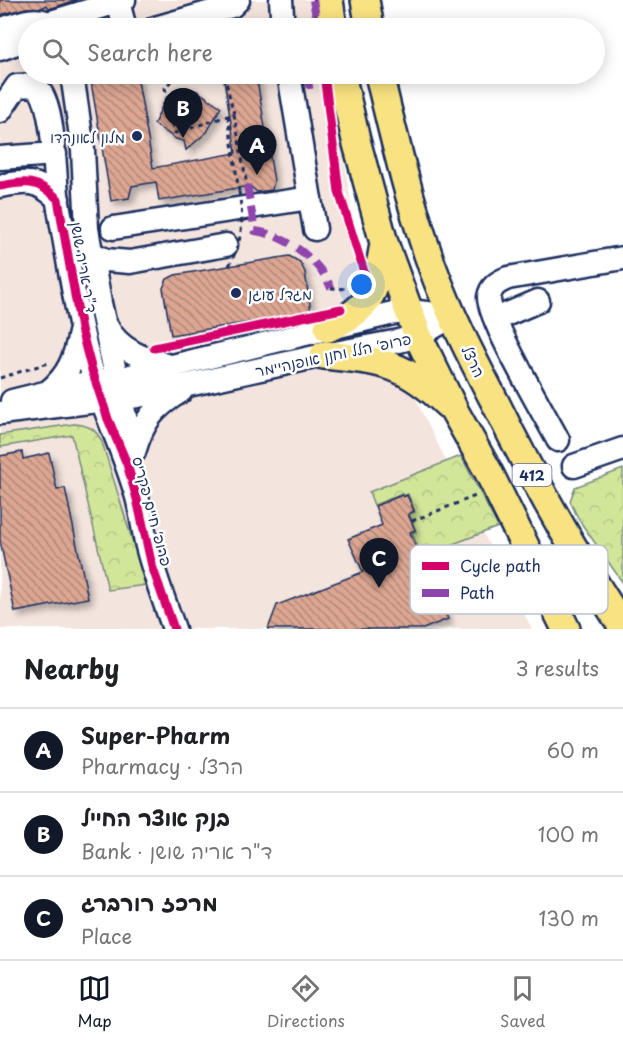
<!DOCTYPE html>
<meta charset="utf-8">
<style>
:root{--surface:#fff;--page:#f6f6f6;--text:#202124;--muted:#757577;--line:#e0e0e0;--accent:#111827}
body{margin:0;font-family:"Playpen Sans","Playpen Sans Hebrew",sans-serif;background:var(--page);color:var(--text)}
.you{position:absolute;left:362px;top:285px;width:21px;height:21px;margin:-15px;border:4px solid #fff;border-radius:50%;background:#1a73e8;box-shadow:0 0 0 9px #1a73e833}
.badge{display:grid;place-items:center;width:39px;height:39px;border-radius:50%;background:var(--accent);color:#fff;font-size:20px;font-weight:700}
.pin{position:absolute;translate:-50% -50px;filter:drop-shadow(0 2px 3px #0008)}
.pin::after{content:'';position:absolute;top:32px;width:21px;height:18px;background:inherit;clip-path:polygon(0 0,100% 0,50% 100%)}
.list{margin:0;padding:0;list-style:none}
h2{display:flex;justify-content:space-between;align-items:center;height:78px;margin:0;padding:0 24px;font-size:26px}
h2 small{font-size:20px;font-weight:400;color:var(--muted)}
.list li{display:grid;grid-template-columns:39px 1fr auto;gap:18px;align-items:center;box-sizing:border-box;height:84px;padding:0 24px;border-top:2px solid var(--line)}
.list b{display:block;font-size:22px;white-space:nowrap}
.list p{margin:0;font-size:20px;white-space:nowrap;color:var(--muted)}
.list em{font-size:20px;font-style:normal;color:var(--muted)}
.icon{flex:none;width:33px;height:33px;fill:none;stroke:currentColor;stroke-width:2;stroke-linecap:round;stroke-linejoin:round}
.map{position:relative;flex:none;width:623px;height:629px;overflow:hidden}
.search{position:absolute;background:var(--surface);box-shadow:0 3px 15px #0003;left:18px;right:18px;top:18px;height:66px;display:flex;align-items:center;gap:15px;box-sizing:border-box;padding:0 21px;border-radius:33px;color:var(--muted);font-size:22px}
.sheet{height:330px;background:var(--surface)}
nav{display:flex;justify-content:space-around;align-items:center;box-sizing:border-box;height:84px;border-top:2px solid var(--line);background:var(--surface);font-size:16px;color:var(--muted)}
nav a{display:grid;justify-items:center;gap:3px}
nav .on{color:var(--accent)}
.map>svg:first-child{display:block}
.built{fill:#f4e4de}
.forest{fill:url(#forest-crowns);stroke:#768a7c;stroke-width:1.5}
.building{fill:url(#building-back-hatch);stroke:#1b2f5e;stroke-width:1.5;filter:url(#shadow)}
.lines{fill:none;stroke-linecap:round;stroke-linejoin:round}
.minor-casing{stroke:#1b2f5e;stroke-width:27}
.major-casing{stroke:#1b2f5e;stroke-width:32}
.path{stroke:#1b2f5e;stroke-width:3;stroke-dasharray:4.5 4.5;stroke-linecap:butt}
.minor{stroke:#fff;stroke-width:22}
.major{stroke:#f8e281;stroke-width:27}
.path-bridge{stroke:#1b2f5e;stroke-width:3;stroke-dasharray:4.5 4.5;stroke-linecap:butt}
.quiet{stroke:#8e44ad;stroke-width:8;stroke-dasharray:15 8;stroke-linecap:butt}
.cycleway-casing{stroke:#fff;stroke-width:13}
.cycleway{stroke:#d6006c;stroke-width:9}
.poi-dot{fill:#1b2f5e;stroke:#fff;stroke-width:2}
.labels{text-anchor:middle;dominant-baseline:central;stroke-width:5;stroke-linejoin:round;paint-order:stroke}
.shield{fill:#fff;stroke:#5f6d8e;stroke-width:1.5}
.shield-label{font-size:14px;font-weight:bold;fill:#1b2f5e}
.poi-label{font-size:15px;fill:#1b2f5e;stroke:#fff;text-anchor:end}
.street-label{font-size:15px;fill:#1b2f5e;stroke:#fff}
.key{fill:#fff;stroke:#bbc1cf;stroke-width:1.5}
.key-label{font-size:16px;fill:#1b2f5e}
</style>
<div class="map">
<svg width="623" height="629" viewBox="0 0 623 629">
<defs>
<pattern id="forest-crowns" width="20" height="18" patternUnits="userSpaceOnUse" patternTransform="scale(1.5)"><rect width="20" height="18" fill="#d2e69a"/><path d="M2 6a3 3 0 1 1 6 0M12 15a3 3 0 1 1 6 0" fill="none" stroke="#b4c687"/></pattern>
<pattern id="building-back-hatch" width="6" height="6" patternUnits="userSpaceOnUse" patternTransform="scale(1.5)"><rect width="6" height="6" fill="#dca692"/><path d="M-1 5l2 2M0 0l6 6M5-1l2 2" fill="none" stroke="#b2887a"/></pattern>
<filter id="shadow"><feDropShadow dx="5" dy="5" stdDeviation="3" flood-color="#0004"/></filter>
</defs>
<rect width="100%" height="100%" fill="#fff"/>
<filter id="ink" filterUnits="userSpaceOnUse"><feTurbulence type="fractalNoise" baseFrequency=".0167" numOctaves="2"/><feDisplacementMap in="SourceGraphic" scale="12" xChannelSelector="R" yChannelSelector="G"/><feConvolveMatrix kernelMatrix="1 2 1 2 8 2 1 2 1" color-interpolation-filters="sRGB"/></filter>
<g filter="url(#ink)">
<path class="built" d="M14,0H322L326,28H28V74H332L352,212L370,277L422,413L532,629H0V6Z"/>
<path class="forest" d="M74,424C89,425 96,429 102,442L146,585L108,590L72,435L0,447V435Z
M461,456L498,527L421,556L412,533L416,531L409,514L415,512L408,494L403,496L402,494L374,505L369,492Z
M623,469V583L579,520L570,501L575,487Z"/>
<path class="building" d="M0,0H77L49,9L47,5L42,8H26L0,15Z
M103,74H123V78L137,75L153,168L236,153L223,74H256L274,181L272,190L257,192L250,186L159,201L156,182L132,186L129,198L111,201L90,76Z
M188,89L197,91L221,107L207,132L186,150L184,141L176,139L154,124L165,100L171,94L179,90Z
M289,256L300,262L305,272L311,312L171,335L163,288L167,279L175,275Z
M22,452L23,459L49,453L57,490L65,488L88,598L15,612L0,541V456Z
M402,495L403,497L407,495L414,511L408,514L415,530L410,532L412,538L425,571L428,569L448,619L423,629H268L277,605L363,572L348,539L382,525L375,506Z"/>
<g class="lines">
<defs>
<path id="minor" d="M281,0L283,28
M118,2L125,28
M48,23L124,0
M155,28L232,6L238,0
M0,30C20,22 38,14 58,28
M0,49L28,39
M72,74L83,150L87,229L100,303L133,453
M289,74L315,229
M0,111L17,86L34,85C56,98 54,178 58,203C68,258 76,314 91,368C104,412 125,453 137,497C141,512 143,527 146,542C153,572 164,600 174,629
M0,158L55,154
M0,186C26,181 37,179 58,199
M113,228L310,198
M91,253L106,260L130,262L226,245
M496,319L538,301
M106,325C118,350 145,360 170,366
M49,391C69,375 75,357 80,333
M12,401L77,385L118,379L389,314L409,311L453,316
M0,413L138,396L324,355L399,341L418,336L453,316
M558,440C546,417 487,317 489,297C491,286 498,282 508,278L623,258
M134,452C143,421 153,408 181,391
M574,466L623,449"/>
<path id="major" d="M329,0L333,28
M365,0L370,28
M341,74L356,140L384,243L418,336L455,412L488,471L566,629
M379,74C394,138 410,204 432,266C449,313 472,358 495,402C533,479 575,555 623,627
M328,328C373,307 376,291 384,244
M324,355C382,361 403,362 447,404"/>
</defs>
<use href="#minor" class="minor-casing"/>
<use href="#major" class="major-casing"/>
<path class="path" d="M177,74L165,88L175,133L234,114L224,74
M234,114L247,185
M228,116L239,192
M331,288L350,289
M0,378L48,363
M412,521L478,495"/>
<use href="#minor" class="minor"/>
<use href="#major" class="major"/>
<path class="path-bridge" d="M229,266C243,238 244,223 239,192"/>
<path class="quiet" d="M313,0L318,28
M278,28L297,26L298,28
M307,74L309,85L326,83
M247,185L255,231C285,235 319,259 331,288"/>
<defs>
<path id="cycleway" d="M324,74L339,192L364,272L365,283L362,289
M0,186C26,181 37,179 58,199L81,329L91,367L108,419L127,464L137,499L152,566L174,629
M154,348L341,309"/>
</defs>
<use href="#cycleway" class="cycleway-casing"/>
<use href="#cycleway" class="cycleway"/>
</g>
</g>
<g class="poi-dot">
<circle cx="137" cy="136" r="6"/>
<circle cx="236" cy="293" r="6"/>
</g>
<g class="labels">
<rect class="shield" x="512.5" y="464" width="39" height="22" rx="4.5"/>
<g class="shield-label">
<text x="532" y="475">412</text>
</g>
<g class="poi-label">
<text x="125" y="136">מלון לאונרדו</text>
<text x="248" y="293" text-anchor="start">מגדל עוגן</text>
</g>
<g class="street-label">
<text transform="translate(85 267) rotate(80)">ד"ר אריה שושן</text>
<text transform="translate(333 354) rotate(-12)">פרופ׳ הלל וחנן אופנהיימר</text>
<text transform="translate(474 361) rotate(64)">הרצל</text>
<text transform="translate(153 511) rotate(75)">פרופ׳ חיים פקריס</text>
</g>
</g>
<rect x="410" y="545" width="198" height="69" rx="9" class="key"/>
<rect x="422" y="562" width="27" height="8" fill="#d6006c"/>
<rect x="422" y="589" width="27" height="8" fill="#8e44ad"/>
<g class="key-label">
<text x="460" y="572">Cycle path</text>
<text x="460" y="599">Path</text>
</g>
</svg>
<div class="you"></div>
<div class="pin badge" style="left:257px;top:175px">A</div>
<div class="pin badge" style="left:183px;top:138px">B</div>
<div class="pin badge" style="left:379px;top:588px">C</div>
<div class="search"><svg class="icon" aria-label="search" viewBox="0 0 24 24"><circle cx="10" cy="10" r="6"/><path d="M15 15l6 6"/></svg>Search here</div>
</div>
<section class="sheet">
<h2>Nearby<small>3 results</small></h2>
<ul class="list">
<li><span class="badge">A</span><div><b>Super-Pharm</b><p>Pharmacy · הרצל</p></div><em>60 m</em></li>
<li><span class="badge">B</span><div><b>בנק אוצר החייל</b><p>Bank · ד&quot;ר אריה שושן</p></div><em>100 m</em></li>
<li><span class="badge">C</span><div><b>מרכז רורברג</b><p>Place</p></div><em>130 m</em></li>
</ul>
</section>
<nav>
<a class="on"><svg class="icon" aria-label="map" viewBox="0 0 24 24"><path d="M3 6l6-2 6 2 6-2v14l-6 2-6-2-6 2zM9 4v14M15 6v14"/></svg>Map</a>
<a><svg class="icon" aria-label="directions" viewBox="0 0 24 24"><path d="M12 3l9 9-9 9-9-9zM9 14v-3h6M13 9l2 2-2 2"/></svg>Directions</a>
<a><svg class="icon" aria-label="saved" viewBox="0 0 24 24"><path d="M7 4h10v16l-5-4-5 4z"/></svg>Saved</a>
</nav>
